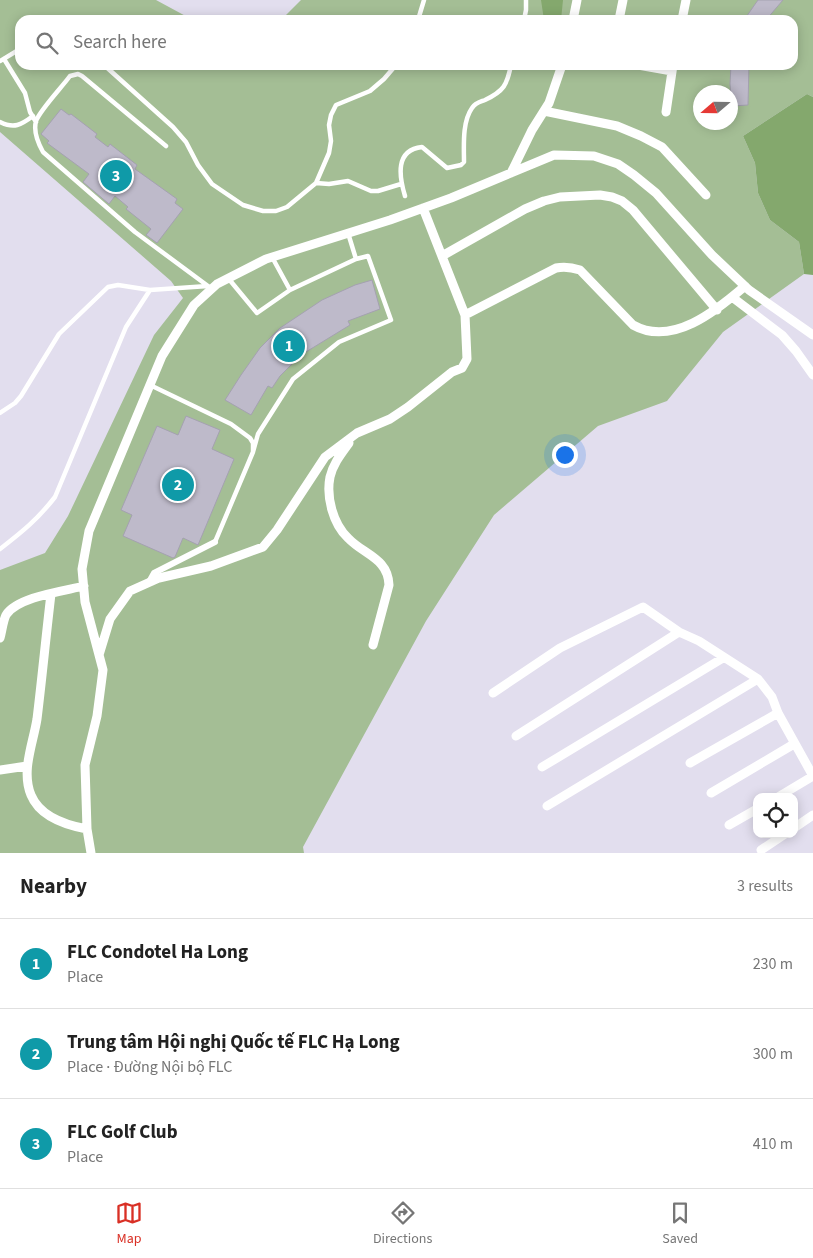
<!DOCTYPE html>
<meta charset="utf-8">
<style>
:root{--surface:#fff;--page:#f2f2f2;--text:#222;--muted:#767676;--line:#e0e0e0;--accent:#d93025}
body{margin:0;font-family:"Source Sans 3",sans-serif;background:var(--page);color:var(--text)}
.controls{position:absolute;right:15px;bottom:15px;display:grid;overflow:hidden;border-radius:10px;box-shadow:0 2px 12px #0003}
.controls button{width:45px;height:45px;display:grid;place-items:center;padding:0;border:0;border-bottom:1px solid var(--line);background:var(--surface);color:var(--text);font:25px sans-serif}
.compass{position:absolute;left:693px;top:85px;width:45px;height:45px;border-radius:50%;background:var(--surface);box-shadow:0 2px 12px #0003;rotate:250deg}
.you{position:absolute;left:564px;top:454px;width:18px;height:18px;margin:-12px;border:4px solid #fff;border-radius:50%;background:#1a73e8;box-shadow:0 0 0 8px #1a73e833}
.badge{display:grid;place-items:center;width:32px;height:32px;border-radius:50%;background:var(--accent);color:#fff;font-size:16px;font-weight:700}
.pin{position:absolute;translate:-50% -50%;border:2px solid #fff;box-shadow:0 1px 5px #0006}
.list{margin:0;padding:0;list-style:none}
h2{display:flex;justify-content:space-between;align-items:center;height:65px;margin:0;padding:0 20px;font-size:21px}
h2 small{font-size:16px;font-weight:400;color:var(--muted)}
.list li{display:grid;grid-template-columns:32px 1fr auto;gap:15px;align-items:center;box-sizing:border-box;height:90px;padding:0 20px;border-top:1px solid var(--line)}
.list b{display:block;font-size:19px;white-space:nowrap}
.list p{margin:0;font-size:16px;white-space:nowrap;color:var(--muted)}
.list em{font-size:16px;font-style:normal;color:var(--muted)}
.icon{flex:none;width:28px;height:28px;fill:none;stroke:currentColor;stroke-width:2;stroke-linecap:round;stroke-linejoin:round}
.map{position:relative;flex:none;width:813px;height:853px;overflow:hidden}
.search{position:absolute;background:var(--surface);box-shadow:0 2px 12px #0003;left:15px;right:15px;top:15px;height:55px;display:flex;align-items:center;gap:12px;box-sizing:border-box;padding:0 18px;border-radius:15px;color:var(--muted);font-size:19px}
.sheet{height:335px;background:var(--surface)}
nav{display:flex;justify-content:space-around;align-items:center;box-sizing:border-box;height:70px;border-top:1px solid var(--line);background:var(--surface);font-size:14px;color:var(--muted)}
nav a{display:grid;justify-items:center;gap:2px}
nav .on{color:var(--accent)}
.map>svg:first-child{display:block}
.green{fill:#a4be95;fill-rule:evenodd}
.forest{fill:#84a86d}
.building{fill:#bebaca;stroke:#a4a1b0}
.lines{fill:none;stroke-linecap:round;stroke-linejoin:round}
.service{stroke:#fff;stroke-width:4.5}
.pedestrian{stroke:#fff;stroke-width:6}
.minor{stroke:#fff;stroke-width:9}
</style>
<div class="map">
<svg width="813" height="853" viewBox="0 0 813 853">
<rect width="100%" height="100%" fill="#e2deee"/>
<path class="green" d="M0,0H156L193,20H20V65H793V20H281L301,0H813V97L807,94L743,136L755,163L758,193L770,220L799,242L804,274L723,332L667,401L598,426L494,515L426,621L303,847L304,853H0V570L45,553L68,516L154,335L183,298L171,281L0,132ZM700,92H730V122H700Z"/>
<path class="forest" d="M541,0H563L561,20H544Z
M807,94L813,97V275L804,274L799,242L770,220L758,193L755,163L743,136Z"/>
<path class="building" d="M758,0H783L766,20H744Z
M731,65H749L748,105L732,106L730,84Z
M61,109L69,115L71,114L97,134L95,137L108,147L110,144L137,165L135,169L177,199L175,203L183,209L157,243L146,235L151,229L126,209L128,207L115,196L109,204L83,182L89,174L47,143L49,141L41,134Z
M372,280L380,309L348,321L350,325L301,355L280,376L272,388L268,386L251,415L225,400L241,375L260,348L280,328L322,300L355,285Z
M186,416L220,430L212,449L234,459L198,545L183,538L175,557L173,558L123,536L132,515L121,510L157,426L178,435Z"/>
<g class="lines">
<path class="service" d="M418,20L424,0
M524,20L526,10V0
M4,59L25,93L30,112L36,122
M0,61L20,49
M104,65L173,127L186,142L198,165L212,184L243,205L263,211H276L287,207L316,183L329,153L331,141L329,125L331,115L336,105L370,91L384,79L396,65
M0,122C14,129 21,125 33,116
M166,146L82,76L78,74L70,76C62,87 40,110 36,121C33,132 38,143 43,152L135,232L212,289
M316,183L329,184L348,181L371,191H378L401,184
M405,196C399,176 395,150 422,147L447,168L461,165L464,162C464,146 462,122 472,108C475,103 480,102 485,100C504,91 507,85 511,65
M272,257L290,290L356,259
M228,278L257,313L290,290
M150,385L231,424L250,438L253,443V452L215,542
M0,413L15,403L21,396L59,334L108,287L118,285L150,290L208,286
M253,452L258,434L293,379L339,342L391,320L368,256L356,259L348,233
M0,549C22,532 38,519 55,497L126,327L150,290"/>
<path class="pedestrian" d="M149,582L154,573L215,542"/>
<path class="minor" d="M573,20L577,0
M619,20L623,0
M682,20L686,0
M638,65L672,71
M544,111L617,126L641,136L662,147L706,195
M666,112L673,65
M511,173L532,130L549,103L562,65
M442,256L525,209L544,201L560,197L600,195L612,197L622,201L633,210L717,310
M732,297L782,335L796,351L813,375
M465,315L556,268C565,266 571,267 580,270L633,325C672,347 716,311 745,286
M349,443C341,454 333,464 330,477C326,497 333,524 348,538C364,555 388,558 389,585L373,645
M51,594C46,636 42,678 37,719C33,744 21,771 31,795C40,817 65,825 87,829
M0,638C2,631 3,621 6,615C17,597 64,591 84,586
M99,655L110,619L130,591L159,578L211,566L263,547L277,530L325,457L357,433L390,419L408,407L452,372L462,368L467,359L465,315L423,208
M493,693L560,648L643,607L679,632L699,641L758,679L772,697L778,713L813,776
M516,736L679,632
M690,763L778,713
M542,767L723,658
M0,770L27,766
M711,793L794,744
M778,797L813,776
M547,806L758,679
M729,825L757,809
M794,828L813,815
M761,850L785,834
M91,853L87,829L85,765L97,716L103,670L85,602L82,569L89,531L162,356L194,305L217,284L266,259L390,220L451,198L554,155L594,156L618,164L634,175L656,193L712,255L749,290L813,335"/>
</g>
</svg>
<div class="controls">
<button><svg class="icon" aria-label="locate" viewBox="0 0 24 24"><circle cx="12" cy="12" r="6"/><path d="M12 2v4M12 18v4M2 12h4M18 12h4"/></svg></button>
</div>
<svg class="compass" viewBox="-18 -18 36 36"><path d="M0-13l5 13h-10z" fill="#e53935"/><path d="M0 13l5-13h-10z" fill="#767676"/></svg>
<div class="you"></div>
<div class="pin badge" style="left:289px;top:346px;background:#0f9aa8">1</div>
<div class="pin badge" style="left:178px;top:485px;background:#0f9aa8">2</div>
<div class="pin badge" style="left:116px;top:176px;background:#0f9aa8">3</div>
<div class="search"><svg class="icon" aria-label="search" viewBox="0 0 24 24"><circle cx="10" cy="10" r="6"/><path d="M15 15l6 6"/></svg>Search here</div>
</div>
<section class="sheet">
<h2>Nearby<small>3 results</small></h2>
<ul class="list">
<li><span class="badge" style="background:#0f9aa8">1</span><div><b>FLC Condotel Ha Long</b><p>Place</p></div><em>230 m</em></li>
<li><span class="badge" style="background:#0f9aa8">2</span><div><b>Trung tâm Hội nghị Quốc tế FLC Hạ Long</b><p>Place · Đường Nội bộ FLC</p></div><em>300 m</em></li>
<li><span class="badge" style="background:#0f9aa8">3</span><div><b>FLC Golf Club</b><p>Place</p></div><em>410 m</em></li>
</ul>
</section>
<nav>
<a class="on"><svg class="icon" aria-label="map" viewBox="0 0 24 24"><path d="M3 6l6-2 6 2 6-2v14l-6 2-6-2-6 2zM9 4v14M15 6v14"/></svg>Map</a>
<a><svg class="icon" aria-label="directions" viewBox="0 0 24 24"><path d="M12 3l9 9-9 9-9-9zM9 14v-3h6M13 9l2 2-2 2"/></svg>Directions</a>
<a><svg class="icon" aria-label="saved" viewBox="0 0 24 24"><path d="M7 4h10v16l-5-4-5 4z"/></svg>Saved</a>
</nav>
